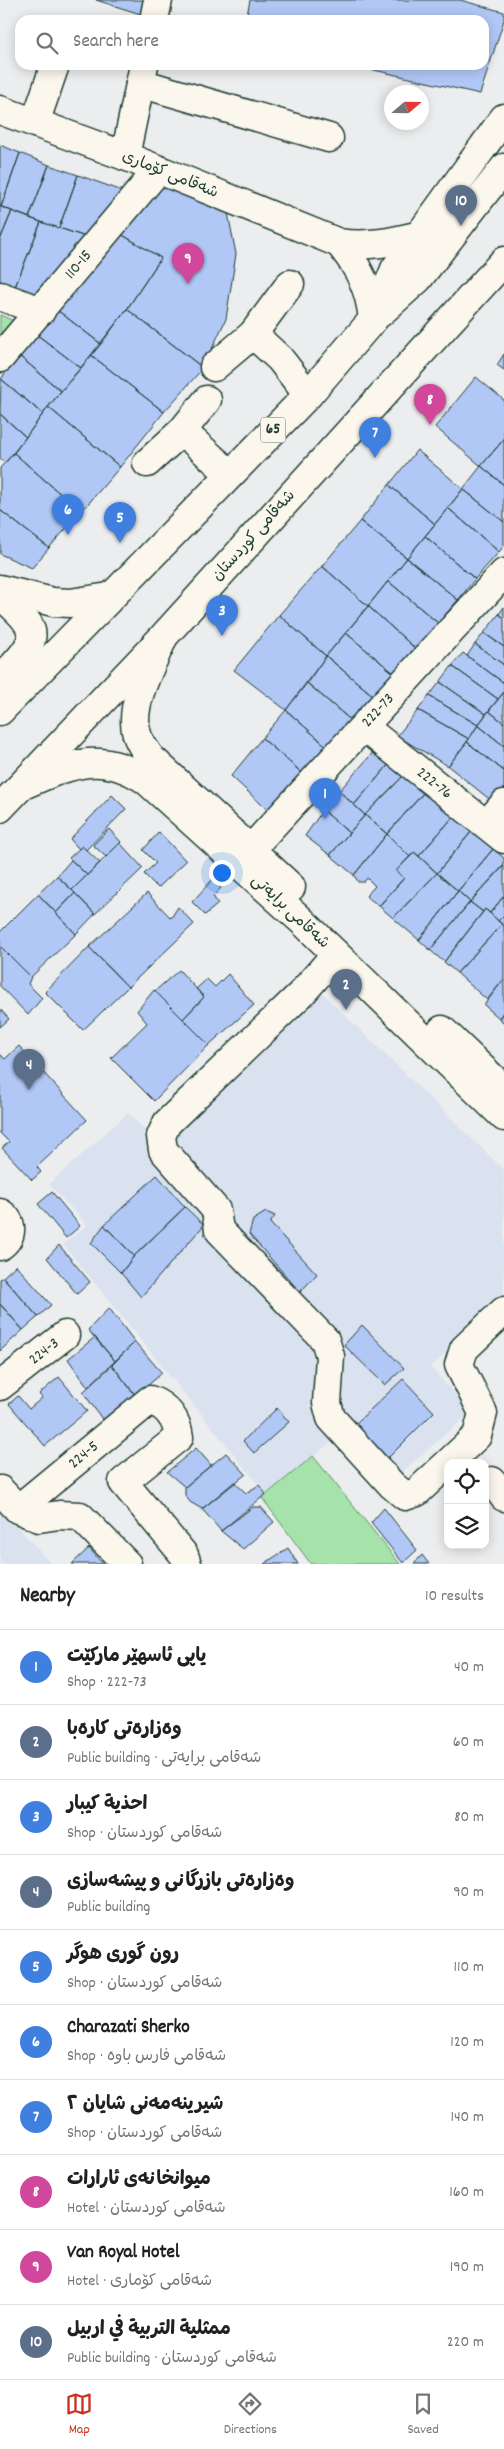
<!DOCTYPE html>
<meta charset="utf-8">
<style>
:root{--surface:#fff;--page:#f2f2f2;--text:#202124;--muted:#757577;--line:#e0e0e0;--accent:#c8321e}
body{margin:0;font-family:Dekko,"Playpen Sans Arabic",sans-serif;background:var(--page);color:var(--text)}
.controls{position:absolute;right:15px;bottom:15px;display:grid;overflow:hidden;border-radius:10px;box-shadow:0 2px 12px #0003}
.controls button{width:45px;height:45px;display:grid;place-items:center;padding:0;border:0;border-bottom:1px solid var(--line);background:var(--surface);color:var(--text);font:25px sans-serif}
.compass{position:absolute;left:384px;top:85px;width:45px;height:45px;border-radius:50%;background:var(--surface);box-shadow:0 2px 12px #0003;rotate:70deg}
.you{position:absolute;left:221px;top:872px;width:18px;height:18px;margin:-12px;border:4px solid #fff;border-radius:50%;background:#1a73e8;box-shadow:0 0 0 8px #1a73e833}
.badge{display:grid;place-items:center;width:32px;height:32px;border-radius:50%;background:var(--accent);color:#fff;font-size:16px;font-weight:700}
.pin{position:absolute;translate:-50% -41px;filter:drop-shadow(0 1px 2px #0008)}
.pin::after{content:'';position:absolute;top:26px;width:18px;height:15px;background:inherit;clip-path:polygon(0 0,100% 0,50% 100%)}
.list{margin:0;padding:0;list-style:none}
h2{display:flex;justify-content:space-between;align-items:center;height:65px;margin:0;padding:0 20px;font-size:21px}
h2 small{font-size:16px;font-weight:400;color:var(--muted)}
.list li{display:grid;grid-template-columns:32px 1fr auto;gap:15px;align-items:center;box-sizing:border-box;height:75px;padding:0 20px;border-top:1px solid var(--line)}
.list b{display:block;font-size:19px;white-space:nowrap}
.list p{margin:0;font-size:16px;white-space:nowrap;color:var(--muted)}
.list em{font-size:16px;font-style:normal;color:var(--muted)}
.icon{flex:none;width:28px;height:28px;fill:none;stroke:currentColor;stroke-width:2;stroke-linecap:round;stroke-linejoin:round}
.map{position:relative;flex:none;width:504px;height:1564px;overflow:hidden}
.search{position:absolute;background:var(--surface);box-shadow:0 2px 12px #0003;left:15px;right:15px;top:15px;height:55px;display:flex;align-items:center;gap:12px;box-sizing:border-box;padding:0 18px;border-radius:15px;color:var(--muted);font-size:19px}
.sheet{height:815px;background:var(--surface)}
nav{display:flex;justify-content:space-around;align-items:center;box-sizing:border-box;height:70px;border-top:1px solid var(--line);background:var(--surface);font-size:14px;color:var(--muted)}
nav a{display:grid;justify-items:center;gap:2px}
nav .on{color:var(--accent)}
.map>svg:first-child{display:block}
.built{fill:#dae2f0}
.green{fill:#a5e3aa;stroke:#62906f}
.building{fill:#b1c7f6;stroke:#1f3d34}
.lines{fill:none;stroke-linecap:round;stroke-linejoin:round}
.minor-casing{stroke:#1f3d34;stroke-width:31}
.major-casing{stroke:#1f3d34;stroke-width:31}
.highway-casing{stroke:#1f3d34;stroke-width:31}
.minor{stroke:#fbf7ec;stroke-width:28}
.major{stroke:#fbf7ec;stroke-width:28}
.highway{stroke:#fbf7ec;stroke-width:28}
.labels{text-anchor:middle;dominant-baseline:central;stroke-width:4.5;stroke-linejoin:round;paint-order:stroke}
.shield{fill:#fbf7ec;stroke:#61756b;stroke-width:1}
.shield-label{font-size:15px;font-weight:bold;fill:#1f3d34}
.street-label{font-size:16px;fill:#1f3d34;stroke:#fbf7ec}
</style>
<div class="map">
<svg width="504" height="1564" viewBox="0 0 504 1564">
<rect width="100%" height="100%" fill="#ecedee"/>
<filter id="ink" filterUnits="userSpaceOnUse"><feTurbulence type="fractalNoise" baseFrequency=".02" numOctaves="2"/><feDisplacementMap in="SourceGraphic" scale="10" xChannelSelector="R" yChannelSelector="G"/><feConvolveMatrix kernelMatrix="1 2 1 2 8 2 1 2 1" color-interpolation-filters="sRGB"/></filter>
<g filter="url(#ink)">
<path class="built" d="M314,985L504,1170V1303L430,1367L471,1412L394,1479L349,1428L266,1494L63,1244L87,1225L49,1184L128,1113L152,1137Z
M0,1507L51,1564H0Z"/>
<path class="green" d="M0,315L14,321L0,338Z
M313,1456L400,1564H311L262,1498Z"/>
<path class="building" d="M96,0H150L147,16Z
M250,0H460L504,12V20L480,94L352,65H484V20H246Z
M0,145L20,153L1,207L0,206Z
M20,153L49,165L29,218L1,207Z
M49,165L78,175L59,228L29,218Z
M78,175L128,193L92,239L59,228Z
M159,179L227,208L236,254L226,319L203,368L127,309L161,258L116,231Z
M0,206L12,211L0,240Z
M12,211L41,222L13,292L0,287V240Z
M41,222L92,239L40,300L13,292Z
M116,231L161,258L127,309L101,344L57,310Z
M127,309L203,368L164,412L91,355Z
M57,310L101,344L81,368L36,334Z
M36,334L81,368L61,391L18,355Z
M504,354V370L497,365Z
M18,355L61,391L43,414L1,379Z
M91,355L164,412L120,467L48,407Z
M476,377L504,400V439L481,466L435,427Z
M1,379L43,414L26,437L0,414Z
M48,407L120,467L81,512L14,453Z
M0,414L26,437L5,463L0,459Z
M504,439V485L481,466Z
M417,450L463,489L435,524L389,485Z
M14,453L81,512L49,548L0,510V468Z
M481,466L504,485V522L463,489Z
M389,485L435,524L407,558L360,521Z
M463,489L504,522V546L499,552L448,508Z
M448,508L499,552L475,579L425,536Z
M0,510L49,548L32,568L0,554Z
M360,521L407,558L368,606L322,566Z
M425,536L475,579L458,600L407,558Z
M407,558L458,600L438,623L388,581Z
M322,566L368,606L326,656L279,615Z
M388,581L438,623L417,650L368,606Z
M368,606L417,650L396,675L346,633Z
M504,607V618L499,614Z
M499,614L504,618V647L484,633Z
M279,615L326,656L286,710L234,670Z
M346,633L396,675L376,698L326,656Z
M484,633L504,647V665L475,644Z
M475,644L504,665V683L467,656Z
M463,653L504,683V692L498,699L452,666Z
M326,656L376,698L354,723L307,683Z
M452,666L498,699L486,714L440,682Z
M440,682L486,714L478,725L429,696Z
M307,683L354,723L332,751L286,710Z
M504,692V723L489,711Z
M429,696L478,725L469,739L418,710Z
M286,710L332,751L309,779L262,738Z
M418,710L469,739L448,766L397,736Z
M489,711L504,723V746L478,725Z
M478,725L504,746V771L467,742Z
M262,738L309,779L275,817L231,776Z
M467,742L504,771V788L493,802L448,766Z
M376,749L391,762L354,805L339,791Z
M391,762L405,774L365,815L354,805Z
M405,774L425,791L387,834L365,815Z
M339,791L365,815L349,833L323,810Z
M425,791L454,816L419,856L414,852L410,857L387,834Z
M112,795L126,809L86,850L82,846L79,849L70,839Z
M323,810L349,833L330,855L305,836Z
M365,815L387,834L354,875L330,855Z
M454,816L472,831L437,873L419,856Z
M109,829L121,842L106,857L93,845Z
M472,831L493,849L458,891L437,873Z
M159,832L186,861L158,888L144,874L156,863L143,850Z
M387,834L410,857L396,871L404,878L379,906L366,896L375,886L367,878L364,882H358L354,875Z
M120,843L143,868L95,914L72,890Z
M82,846L100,863L87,875L69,858Z
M493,849L504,858V865L470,902L458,891Z
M414,852L437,873L393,918L379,906L404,878L396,871Z
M71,860L87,875L72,890L57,876Z
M504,866V896L490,913L485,909L483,912L470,902Z
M437,873L458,891L419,940L393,918Z
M57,876L75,893L56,913L38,894Z
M213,879L221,888L213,896L218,904L205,915L192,902Z
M458,891L470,902L430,950L419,940Z
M75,893L95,914L76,934L56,913Z
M147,893L171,918L178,907L194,924L128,987L89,947Z
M38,894L76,934L31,977L0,946V932Z
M504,896V915L498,921L490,913Z
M470,902L483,912L444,962L430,950Z
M485,909L502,924L457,973L444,962Z
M504,915V926L498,921Z
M502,924L504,926V979L487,1000L457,973Z
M0,946L31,977L28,984L42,998L28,1015L0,986Z
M89,947L128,987L83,1030L45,992Z
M179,970L204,997L183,1019L155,991Z
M228,974L254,1005L209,1045L183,1019L204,997L196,989L207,979L215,987Z
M504,979V1011L499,1018L484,1005Z
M154,990L209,1045L154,1101L111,1058L147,1023L137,1011Z
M0,1009L9,1019L0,1027Z
M504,1011V1023L499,1018Z
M19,1046L87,1120L37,1167L41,1172L32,1180L2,1148L9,1142L0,1133V1054L5,1059Z
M157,1175L185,1207L134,1256L104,1225Z
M52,1192L80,1226L66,1238L38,1204Z
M185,1207L204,1225L141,1297L121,1273L134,1256Z
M266,1212L275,1216L270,1223L317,1274L300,1292L249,1234L253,1220Z
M104,1225L134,1256L121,1273L91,1243Z
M59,1245L90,1282L77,1294L47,1258Z
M16,1265L51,1305L38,1317L3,1277Z
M3,1277L38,1317L23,1330L0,1304V1279Z
M0,1304L23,1330L0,1351Z
M109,1308L135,1342L115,1361L88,1330Z
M362,1325L404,1368L385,1385L344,1345Z
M95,1337L115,1361L88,1387L68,1359Z
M135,1342L162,1373L136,1396L112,1365Z
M112,1365L136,1396L104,1422L83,1392Z
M59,1377L87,1411L45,1446L9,1404L18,1396L29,1409L42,1398L39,1394Z
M403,1379L434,1412L386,1460L354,1425Z
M277,1408L289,1422L254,1453L243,1441Z
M196,1448L211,1465L185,1487L167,1472Z
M226,1453L246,1474L202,1509L190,1502L185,1495V1487Z
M234,1482L246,1493L259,1485L266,1494L221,1531L202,1509Z
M253,1507H261L274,1522L243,1549L221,1531Z
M384,1508L417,1550L403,1563L371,1523Z
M89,1548L103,1564H72Z
M288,1548L298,1564H264Z
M422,1555L429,1564H414Z"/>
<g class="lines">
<defs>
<g id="minor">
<path d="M154,20L158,0"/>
<path d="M140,83L329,138"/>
<path d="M0,110L125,156L339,243C368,247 392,242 420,235"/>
<path d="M35,123L55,65"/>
<path d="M125,156L144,65"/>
<path d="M339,243C359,267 370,289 373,320"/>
<path d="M0,296L41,311"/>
<path d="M253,334L280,359L308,395"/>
<path id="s1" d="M0,358L158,170"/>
<path d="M214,367L253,334L290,284"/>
<path d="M182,431L230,474"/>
<path d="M147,463L182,431L207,400"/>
<path d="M0,589L53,602L70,603L109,597"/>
<path d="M0,595C46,633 38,640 0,680"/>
<path id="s2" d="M364,727L504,839"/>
<path d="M487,824L504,804"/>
<path id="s3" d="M251,849L504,573"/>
<path d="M336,954L301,994L167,1123L161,1136L163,1150L216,1210L219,1230L325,1340L330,1356L327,1403L331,1418L392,1485L405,1496L417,1492L477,1436L483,1413L459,1365L464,1349L504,1311"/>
<path d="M0,1213C14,1221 13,1237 0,1246"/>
<path id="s4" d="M0,1386L65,1335"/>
<path d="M492,1481L504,1497"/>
<path d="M0,1490L18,1509L39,1518L59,1515L80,1516L127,1564"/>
<path id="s5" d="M18,1509L150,1400C167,1406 177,1420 179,1437L123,1482L184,1555L187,1564"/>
</g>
<path id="major" d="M163,638C152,665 130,701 136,731C138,741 145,750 151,758L291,887
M23,785C70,765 99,749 146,780L301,920L504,1117
M442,1030L504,1089"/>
<path id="highway" d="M380,313L418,279L504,168
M0,711L308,395L376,316L395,269L504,118
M0,808L163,637L504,261"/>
</defs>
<use href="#minor" class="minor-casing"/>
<use href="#major" class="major-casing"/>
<use href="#highway" class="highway-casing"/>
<use href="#minor" class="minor"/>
<use href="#major" class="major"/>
<use href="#highway" class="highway"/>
</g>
</g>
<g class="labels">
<rect class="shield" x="260.5" y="417.5" width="25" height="25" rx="4"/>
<g class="shield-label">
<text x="273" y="430">65</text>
</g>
<g class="street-label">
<text transform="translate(170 175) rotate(22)">شەقامی کۆماری</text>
<text stroke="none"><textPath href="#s1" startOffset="122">110-15</textPath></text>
<text transform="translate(254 536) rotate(-48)">شەقامی کوردستان</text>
<text stroke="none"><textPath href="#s3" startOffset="188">222-73</textPath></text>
<text stroke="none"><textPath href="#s2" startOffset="90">222-76</textPath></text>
<text transform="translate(290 912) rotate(43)">شەقامی برایەتی</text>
<text stroke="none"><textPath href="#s4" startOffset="56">224-3</textPath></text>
<text stroke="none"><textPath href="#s5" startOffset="85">224-5</textPath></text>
</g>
</g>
</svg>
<div class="controls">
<button><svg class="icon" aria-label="locate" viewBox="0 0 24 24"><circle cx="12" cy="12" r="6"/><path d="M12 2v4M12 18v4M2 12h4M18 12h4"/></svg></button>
<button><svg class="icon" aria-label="layers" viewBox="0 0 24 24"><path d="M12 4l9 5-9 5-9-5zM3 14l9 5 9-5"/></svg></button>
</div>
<svg class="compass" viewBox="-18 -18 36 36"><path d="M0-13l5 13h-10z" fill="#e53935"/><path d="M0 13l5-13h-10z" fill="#757577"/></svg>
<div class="you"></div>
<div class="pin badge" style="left:325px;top:819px;background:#3f7fe0">1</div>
<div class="pin badge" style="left:346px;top:1010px;background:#5c6f8a">2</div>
<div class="pin badge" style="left:222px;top:636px;background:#3f7fe0">3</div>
<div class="pin badge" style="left:29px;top:1090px;background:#5c6f8a">4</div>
<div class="pin badge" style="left:120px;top:543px;background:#3f7fe0">5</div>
<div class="pin badge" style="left:68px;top:535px;background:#3f7fe0">6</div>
<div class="pin badge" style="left:375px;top:458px;background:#3f7fe0">7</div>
<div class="pin badge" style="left:430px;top:425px;background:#d1479c">8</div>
<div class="pin badge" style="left:188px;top:284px;background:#d1479c">9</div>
<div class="pin badge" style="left:461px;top:226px;background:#5c6f8a">10</div>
<div class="search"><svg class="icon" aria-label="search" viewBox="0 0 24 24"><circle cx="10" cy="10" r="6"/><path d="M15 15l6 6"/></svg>Search here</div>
</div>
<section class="sheet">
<h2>Nearby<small>10 results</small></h2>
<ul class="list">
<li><span class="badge" style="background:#3f7fe0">1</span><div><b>ياپی ئاسهێر مارکێت</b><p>Shop · 222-73</p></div><em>40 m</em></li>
<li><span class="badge" style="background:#5c6f8a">2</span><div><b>وەزارەتی کارەبا</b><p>Public building · شەقامی برایەتی</p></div><em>60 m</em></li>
<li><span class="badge" style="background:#3f7fe0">3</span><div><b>احذية كيبار</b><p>Shop · شەقامی کوردستان</p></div><em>80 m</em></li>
<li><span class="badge" style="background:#5c6f8a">4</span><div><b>وەزارەتی بازرگانی و پیشەسازی</b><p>Public building</p></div><em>90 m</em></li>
<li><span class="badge" style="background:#3f7fe0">5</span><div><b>رون گوری هوگر</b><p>Shop · شەقامی کوردستان</p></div><em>110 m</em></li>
<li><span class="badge" style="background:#3f7fe0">6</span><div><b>Charazati Sherko</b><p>Shop · شەقامی فارس باوە</p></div><em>120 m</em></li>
<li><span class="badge" style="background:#3f7fe0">7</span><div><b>شیرینەمەنی شایان ٢</b><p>Shop · شەقامی کوردستان</p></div><em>140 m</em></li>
<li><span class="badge" style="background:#d1479c">8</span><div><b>میوانخانەی ئارارات</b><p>Hotel · شەقامی کوردستان</p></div><em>160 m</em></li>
<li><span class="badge" style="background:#d1479c">9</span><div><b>Van Royal Hotel</b><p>Hotel · شەقامی کۆماری</p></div><em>190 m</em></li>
<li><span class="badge" style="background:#5c6f8a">10</span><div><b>ممثلية التربية في اربيل</b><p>Public building · شەقامی کوردستان</p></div><em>220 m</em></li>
</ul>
</section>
<nav>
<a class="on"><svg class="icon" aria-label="map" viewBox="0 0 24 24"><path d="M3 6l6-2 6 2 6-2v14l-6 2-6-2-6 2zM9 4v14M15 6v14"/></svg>Map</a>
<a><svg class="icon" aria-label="directions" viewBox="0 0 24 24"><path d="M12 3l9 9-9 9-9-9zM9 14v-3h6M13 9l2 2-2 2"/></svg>Directions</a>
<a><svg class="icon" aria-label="saved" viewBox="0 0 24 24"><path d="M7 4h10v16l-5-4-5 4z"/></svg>Saved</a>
</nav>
